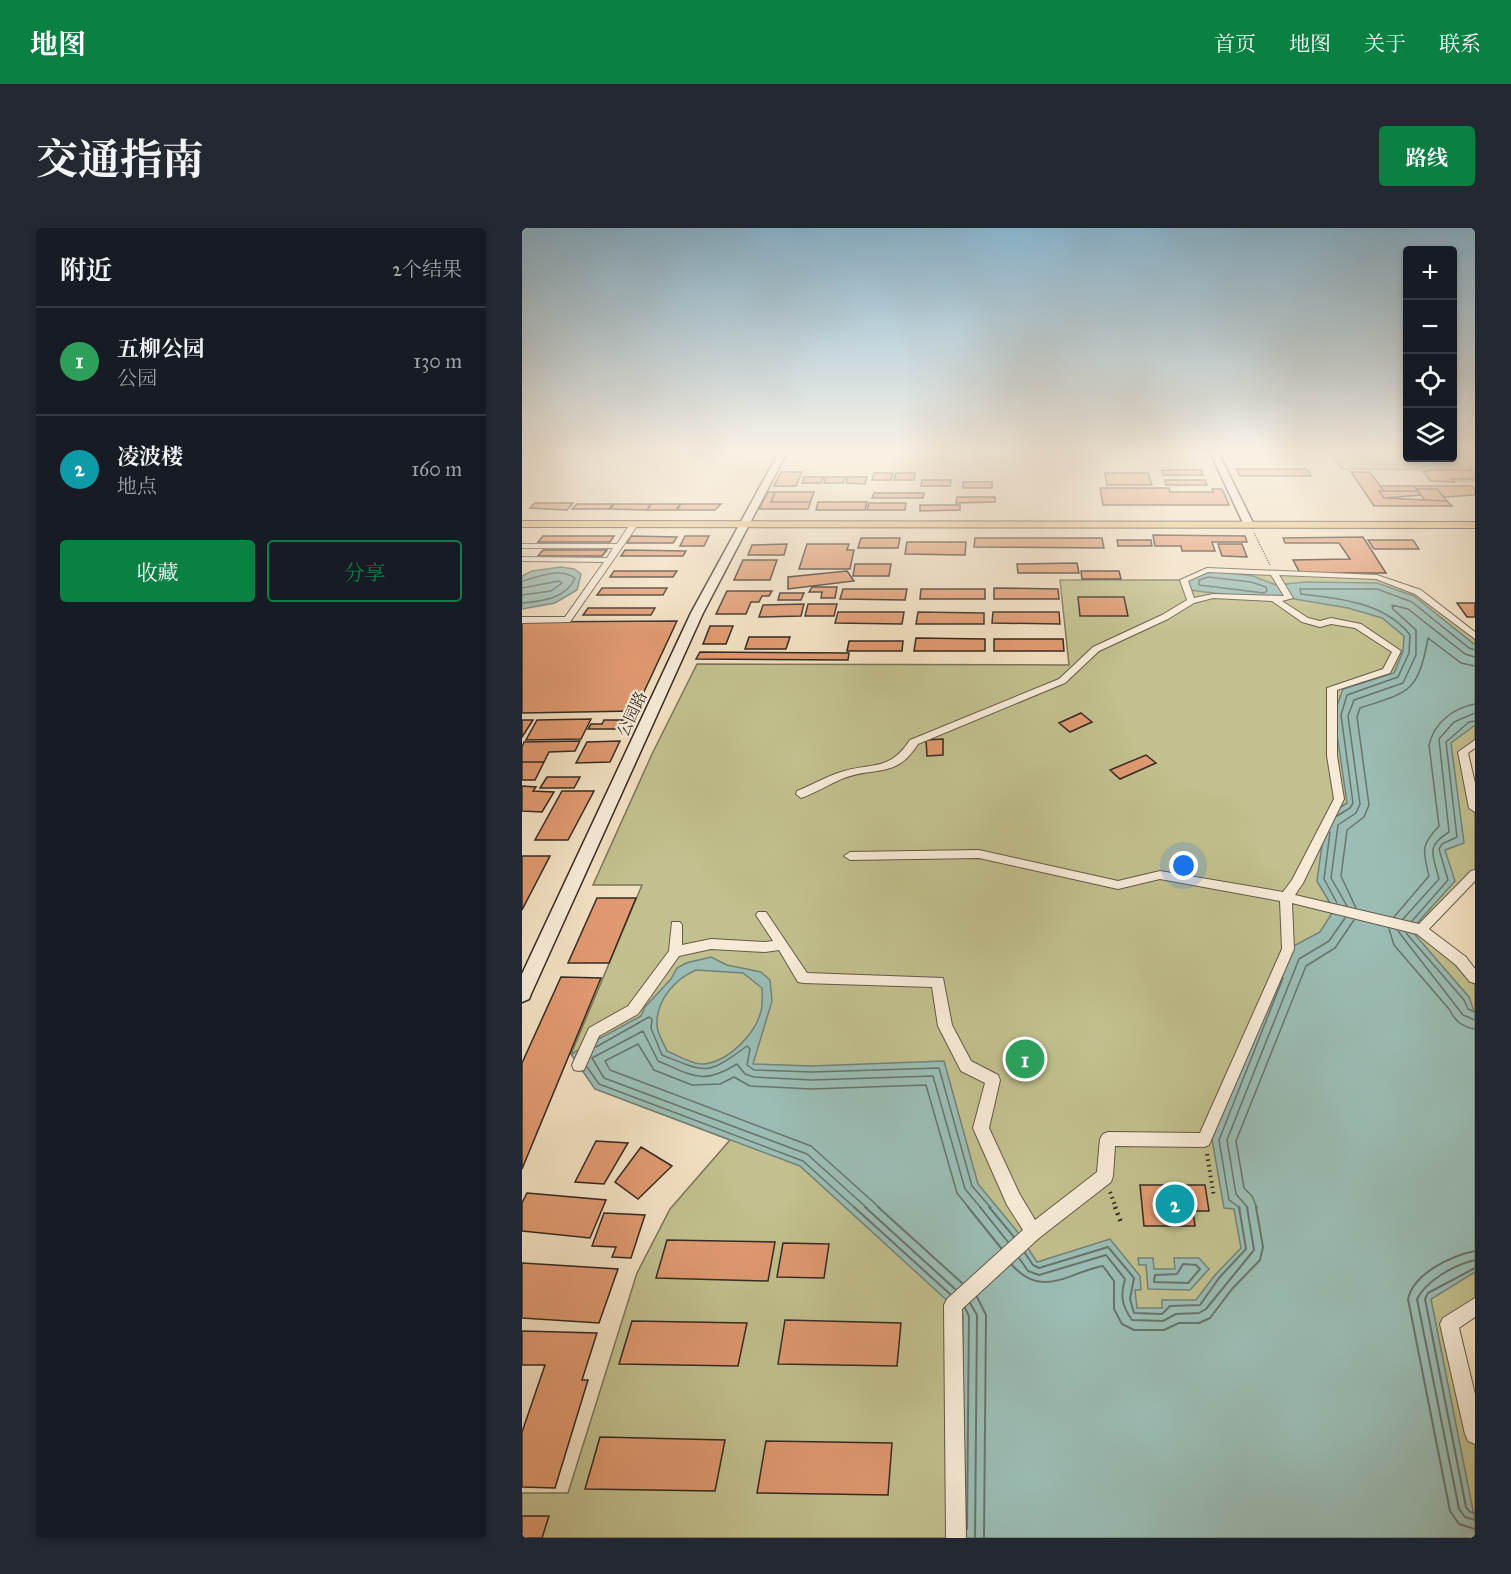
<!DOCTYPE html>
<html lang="zh">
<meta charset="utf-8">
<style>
:root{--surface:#171b24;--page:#242831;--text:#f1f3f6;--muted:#9ea1a6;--line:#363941;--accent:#0b8043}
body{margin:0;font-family:"IM FELL Great Primer","Noto Serif SC",serif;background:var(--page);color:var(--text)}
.controls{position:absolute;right:18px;top:18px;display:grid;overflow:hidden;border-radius:6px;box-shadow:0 3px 9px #0003}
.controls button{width:54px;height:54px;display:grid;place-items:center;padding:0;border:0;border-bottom:2px solid var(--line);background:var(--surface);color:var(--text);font:30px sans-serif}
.you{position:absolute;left:662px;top:638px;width:21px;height:21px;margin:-15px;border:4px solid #fff;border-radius:50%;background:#1a73e8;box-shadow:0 0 0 9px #1a73e833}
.badge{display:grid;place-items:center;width:39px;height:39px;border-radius:50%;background:var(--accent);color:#fff;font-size:20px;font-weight:700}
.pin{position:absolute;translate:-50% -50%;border:3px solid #fff;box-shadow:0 2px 6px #0006}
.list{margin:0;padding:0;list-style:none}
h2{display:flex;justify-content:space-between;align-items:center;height:78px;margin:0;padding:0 24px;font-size:26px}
h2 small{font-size:20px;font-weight:400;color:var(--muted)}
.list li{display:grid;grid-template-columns:39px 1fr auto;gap:18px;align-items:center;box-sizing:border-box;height:108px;padding:0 24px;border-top:2px solid var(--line)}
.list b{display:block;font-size:22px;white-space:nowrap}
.list p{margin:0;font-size:20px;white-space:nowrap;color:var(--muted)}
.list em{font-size:20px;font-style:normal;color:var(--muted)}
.actions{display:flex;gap:12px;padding:18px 24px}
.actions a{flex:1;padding:14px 0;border:2px solid var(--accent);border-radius:6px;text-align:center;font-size:21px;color:var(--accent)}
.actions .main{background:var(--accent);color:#fff}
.icon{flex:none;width:33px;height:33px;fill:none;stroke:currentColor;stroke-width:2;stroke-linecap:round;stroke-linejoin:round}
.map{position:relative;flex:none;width:953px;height:1310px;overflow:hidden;border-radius:6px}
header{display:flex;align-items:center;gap:36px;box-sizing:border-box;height:84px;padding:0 30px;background:var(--accent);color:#fff}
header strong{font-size:28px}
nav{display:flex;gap:33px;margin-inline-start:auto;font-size:21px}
.intro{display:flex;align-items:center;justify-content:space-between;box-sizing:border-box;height:144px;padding:0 36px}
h1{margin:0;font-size:42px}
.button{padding:15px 27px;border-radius:6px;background:var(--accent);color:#fff;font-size:21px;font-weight:700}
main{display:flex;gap:36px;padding:0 36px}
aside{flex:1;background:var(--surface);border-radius:6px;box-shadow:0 3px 9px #0003}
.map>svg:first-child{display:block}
.green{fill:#c2c08e;stroke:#7b7558;stroke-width:1.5}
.water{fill:#9bbdb5;stroke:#72827a;stroke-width:1.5;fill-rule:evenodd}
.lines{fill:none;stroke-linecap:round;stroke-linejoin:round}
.shore-far1{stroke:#68746c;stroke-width:1.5}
.shore{stroke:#68746c;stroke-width:2}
.building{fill:#e09970;stroke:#342a22;stroke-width:1.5}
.street-casing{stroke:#64584a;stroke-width:2}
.secondary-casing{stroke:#342a22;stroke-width:3}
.primary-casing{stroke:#342a22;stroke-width:2}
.path-far2{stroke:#342a22;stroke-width:1.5;stroke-dasharray:1 1.5;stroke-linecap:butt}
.path-far1{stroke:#342a22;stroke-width:4;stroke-dasharray:1.5 4;stroke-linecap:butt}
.path{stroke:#342a22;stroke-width:4.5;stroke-dasharray:2 4.5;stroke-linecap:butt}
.street{fill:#f7ebd7;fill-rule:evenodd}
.secondary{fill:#f7ebd7;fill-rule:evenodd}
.primary{fill:#e9c081;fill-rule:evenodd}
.labels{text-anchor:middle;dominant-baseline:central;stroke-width:4.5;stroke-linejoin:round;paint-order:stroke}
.street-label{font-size:16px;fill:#342a22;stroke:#f7ebd7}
</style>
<header>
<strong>地图</strong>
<nav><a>首页</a><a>地图</a><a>关于</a><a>联系</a></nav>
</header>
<div class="intro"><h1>交通指南</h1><a class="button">路线</a></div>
<main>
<aside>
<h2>附近<small>2个结果</small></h2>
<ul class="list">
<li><span class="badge" style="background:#2e9e5b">1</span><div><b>五柳公园</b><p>公园</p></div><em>130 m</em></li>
<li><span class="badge" style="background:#0f9aa8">2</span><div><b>凌波楼</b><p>地点</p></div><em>160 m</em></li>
</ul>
<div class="actions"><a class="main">收藏</a><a>分享</a></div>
</aside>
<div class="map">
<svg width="953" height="1310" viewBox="0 0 953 1310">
<rect width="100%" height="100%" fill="#f2e0c2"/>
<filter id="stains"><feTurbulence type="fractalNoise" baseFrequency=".00333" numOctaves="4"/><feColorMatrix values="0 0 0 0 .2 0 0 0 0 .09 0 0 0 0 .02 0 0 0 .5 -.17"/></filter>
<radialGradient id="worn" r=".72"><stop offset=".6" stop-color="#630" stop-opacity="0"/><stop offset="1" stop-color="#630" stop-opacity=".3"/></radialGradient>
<path class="green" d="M808,224H885L886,230H930L931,224H953V242L820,241Z
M685,342L855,349L896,364L953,408V515L941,525L953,580V646L899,702L953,757V1074L927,1096L953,1206V1310L441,1087L431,1078L434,1310H0V1265H46L115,1045L148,981L208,912L73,861L49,826L120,657H71L130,526L175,436L547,437L538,352H662Z"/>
<path class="water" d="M39,339L52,341L59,346L55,362L33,375L0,381V348L10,343Z
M685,342L731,348L754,357L784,354L855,355L892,368L953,417V497L929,515L942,615L923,622L933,653L889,702L947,769L953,786V1044L909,1071L953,1292V1310H439L441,1087L278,938L73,861L49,826L119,788L123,779L149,751L155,740L164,735L189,729L205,737L239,744L248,752L250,773L231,836L290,838L422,833L456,956L494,1002L515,1034L588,1011L618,1048L619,1062H613L615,1080H640V1072H674L693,1047L719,1020L712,981L702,980L690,911L766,721L798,704L812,682L795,653L804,588L825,575L812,486L821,461L872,445L881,423L882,408L860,390L826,380L767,370L746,372L668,362L662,352ZM174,742L221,745L240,760C240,767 241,776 239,783C233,807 205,835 180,836C169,836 155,827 145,823C142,816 135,805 135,797C134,772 153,751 174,742Z
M616,1030H631L632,1041H653L652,1030H677L687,1041L668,1062L626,1061L624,1037H617Z"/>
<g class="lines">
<path class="shore-far1" d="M686,349L729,354L744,359L745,363L742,365L677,357V352Z
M0,353C18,349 37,339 53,350C44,371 20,373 0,375
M0,360L37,353L40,355L29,363L0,367
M815,588L828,580L831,575L819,487L825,467L876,449L887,425L888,407C862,374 818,371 779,366L778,361H855L890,374L947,420L953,422
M808,604L802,651L815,675
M825,678L809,650L816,597L834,585L838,576L826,488L832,472L881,455L894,427V402L871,381L870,377L886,381L943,426L953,429
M834,680L819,648L825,602L842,589L847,577L835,489L838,480C887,464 896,465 906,410L939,435L953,438
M872,689L907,648C901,623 898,618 917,598L907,517C912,495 931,480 953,476
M881,691L917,651C911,626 903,619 927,604L917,511L932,494L953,485
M890,693L926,652L917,621L920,616L935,609L924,514L947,494L953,493
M867,701L872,717L927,781C933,793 940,799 953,801
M876,703L941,787L953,792
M884,705L942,772L946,781L953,784
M74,819L127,789L130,791L129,800L140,827C186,845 184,848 225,818L228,821L225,837L232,842L290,844L417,840L450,958L469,980
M65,839L77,856L281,933L333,980
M345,980L285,926L82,850L70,830L121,803L136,833C170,847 180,858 215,836L223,846L232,849L290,852L411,848L443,961L459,980
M358,980L289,918L88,842L83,833L116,816L132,842L170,857L198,856L212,849L228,858L289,861L404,857L435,965L447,980
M718,980L707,972L697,912L761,750
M726,980L714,966L705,912L777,731L807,713L823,690
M735,980L730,968L722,960L714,913L784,738L813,720L832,692"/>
<path class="shore" d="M332,979L428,1066
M343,979L433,1061
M356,979L440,1055
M446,979L479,1020
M458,979L486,1014
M467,979L492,1009
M953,1023C929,1028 892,1045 886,1071L928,1283L937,1296L953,1301
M503,1025L511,1037L517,1040L586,1019L612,1050L608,1071L612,1085L640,1086L648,1078L678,1077L697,1050L724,1021L717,979
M497,1030L506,1043L517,1047L584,1027L603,1051C598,1068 600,1078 610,1092L641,1093L654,1086L677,1085L684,1081L732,1022L725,979
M953,1032C932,1037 905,1052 895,1071L937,1281L943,1289L953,1292
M661,1036L674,1037L678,1041L666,1055L632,1054L633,1047L655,1046Z
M490,1037C520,1071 545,1045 581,1038L592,1053V1081L600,1096L612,1102H642L657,1095H677L688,1090L710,1061L738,1032L741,1019L734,979
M953,1040L906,1065L903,1071L944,1279L948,1284L953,1285
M455,1069L464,1087L462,1310
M448,1075L455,1087L453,1310
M443,1080L447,1088L445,1301"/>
</g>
<path class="building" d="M708,224H776L777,226H709Z
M714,241H785L789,248H718Z
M640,242H679L681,247H641Z
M909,242H953V251H930L933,254L909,253L901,244Z
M259,244H280L274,258H252Z
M829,244H848L862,263H857L862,270L925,273L930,278H852Z
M352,245H371L369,252H350Z
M374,245H393L392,252H372Z
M583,245H626L630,257H585Z
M282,249H302L299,255H280Z
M304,249H324L321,255H302Z
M326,249H345L343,256L324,255Z
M400,252H429L428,258H399Z
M643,252H683L685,257H644Z
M441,254H470V260H441Z
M858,258H892L896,263H862Z
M892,258H950L953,261V267L922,269L915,261H894Z
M578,260H647L648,264H691L690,261H700L707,277H581Z
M894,261H915L925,273L903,272Z
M857,263H896L899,267L862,270Z
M246,264H292L286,281H237Z
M253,264H292L288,274H249Z
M352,265H402L401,270H350Z
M435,269H473V274L434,275Z
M296,274H345L343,282H294Z
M13,275H51L45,282L8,280Z
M347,275H384L383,282H345Z
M55,276H91L87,281H50Z
M92,276H129L125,282L88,281Z
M129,276H158L154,282H125Z
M159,276H199L193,282H155Z
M398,277H438V282L398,283Z
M631,307L723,308L725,314H690L693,323H660L659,318H633Z
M21,308H92L88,314H16Z
M109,308L155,309L151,315H105Z
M163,308H187L182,318H158Z
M841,309L864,345H778L771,332L828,331L817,315H763L761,310Z
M339,310H378L376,320H336Z
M453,310H580L582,320L452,319Z
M595,312H629L630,318H596Z
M846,312H891L897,321H852Z
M385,314H444L443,327L383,326Z
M265,316L262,327H226L230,317Z
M285,316H327L325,322H332L328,341H277Z
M696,316H720L725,329L700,328Z
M21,322H85L80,328H16Z
M103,322L164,323L161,328H99Z
M221,332H255L248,352H212Z
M555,335L557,345H496L495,336Z
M333,336H369L367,348H331Z
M92,343H155L151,349H88Z
M325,343L332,353L266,361V349Z
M559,343H597L599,351H560Z
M290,359H315L313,370H299L300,364H287Z
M80,360H145L141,367H75Z
M472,360L536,361L537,371H472Z
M321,361H385L383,372L318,371Z
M399,361H463V371H398Z
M205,363H250L247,368H240L237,374H229L224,386H194Z
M258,365H282L279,372H256Z
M556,369H602L606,388H558Z
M935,375H953V389H945Z
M282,376L279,388L237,389L241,377Z
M286,376H315L312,388H283Z
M66,380H133L129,387H61Z
M316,384H382L380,396L313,395Z
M396,384L462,385V396H394Z
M471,384H537L538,396L470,395Z
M155,393L113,483L0,485V394Z
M188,398H211L204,416H181Z
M227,409H268L264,421H223Z
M394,410L463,411V423H392Z
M472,411H541L542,423H472Z
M327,413H381L380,423H325Z
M178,424L327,425L326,432L174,431Z
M559,485L570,494L548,504L537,495Z
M69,491L59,511L4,512L15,492Z
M0,492H11L0,509Z
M82,492H104L102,495H110L108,501H66L69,496H80Z
M421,511V527L405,528L404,512Z
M58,513L53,523L27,524L22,534H0V519L2,514Z
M98,513L88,534L54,535L65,514Z
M624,527L634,535L598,551L588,542Z
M0,534H22L13,552H0Z
M25,549H58L52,560H18Z
M0,558L14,559L11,563L32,564L20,584L0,583Z
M40,563H72L46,612H13Z
M0,628H28L0,682Z
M75,670H114L87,735H46Z
M39,749L79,750L0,941V835Z
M74,913L106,915L82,956L53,954Z
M119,919L150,938L116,971L93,954Z
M618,957H683L687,983H671L673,998H622Z
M5,965L84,972L68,1010L0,1003V975Z
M82,985L123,987L109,1030L90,1029L94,1019L70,1018Z
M145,1012L253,1014L246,1053L134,1050Z
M261,1015L307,1016L302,1050L255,1049Z
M0,1035L96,1041L77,1095L0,1090Z
M263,1092L379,1095L375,1138L256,1136Z
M110,1093L225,1095L216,1138L97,1136Z
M0,1103L75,1105L60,1152H66L33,1260L0,1259V1204L23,1137H0Z
M78,1209L203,1212L193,1263L63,1261Z
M244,1213L370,1215L366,1267L235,1265Z
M0,1288H27L20,1310H0Z"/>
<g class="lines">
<defs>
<path id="street" d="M110,293L117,295L48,394L0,395V389H43L82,334L0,333V329L85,330L91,320H0V316H95Z
M685,340L855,347L899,362L953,404V411L893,366L854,351L757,347L771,370L760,373L786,390L798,393L809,390L839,396L879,423L868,445L815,462V528L822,571L781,655L773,667L897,696L949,643L953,642V653L907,701L944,729L953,741V755L948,754L934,737L895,706L770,675L772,721L687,917L682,919L593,918L591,948L589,954L517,1010L440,1081L444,1310H424L422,1077L425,1071L501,1002L485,977L451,900L463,855L439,843L416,798L410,759L281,755L276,754L257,722L243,724L189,721L157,728L116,786L77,808L62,842L57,843L52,842L50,837L67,800L106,778L147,723L150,694H158L160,697V717L189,711L243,714L251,713L234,687L236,684H244L285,745L421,750L430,797L449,833L476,847L478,852L467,900L497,965L513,992L575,944L578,911L581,906L586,904L678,905L760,721L758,673L638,651L596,661L457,630L328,632L322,628L328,624L457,622L596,653L638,643L761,664L770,652L812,571L805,528V460L861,441L870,424L833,400L809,396L798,399L780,394L750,373L691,370L672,375L646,391L577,423L543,455L396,516C374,551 354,538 322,550C307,556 294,565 279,570L274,566L275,563C290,557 303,549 319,544C350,534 367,544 388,512L537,451L571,419L640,387L665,372L658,352ZM686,344L749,347L762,368L691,366L672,370L666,353Z
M953,512V520L946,525L953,555V584L947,580L936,524Z
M953,1070V1089L937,1100L953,1166V1216L946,1213L943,1206L918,1096L921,1090Z"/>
<path id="secondary" d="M257,224H265L181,385L9,766L7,771L0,774V746L169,385Z
M688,224H696L732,297L731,299L722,297Z"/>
<path id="primary" d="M0,293L953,294V300L0,299Z"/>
</defs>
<use href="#street" class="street-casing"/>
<use href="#secondary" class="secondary-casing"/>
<use href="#primary" class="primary-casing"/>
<path class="path-far2" d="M935,253H953
M732,305L748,337"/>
<path class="path-far1" d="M685,926L692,969
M588,964L594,980"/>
<path class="path" d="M593,979L600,997"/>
<use href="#street" class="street"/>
<use href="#secondary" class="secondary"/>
<use href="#primary" class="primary"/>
</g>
<linearGradient id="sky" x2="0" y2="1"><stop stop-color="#89b8d4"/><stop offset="0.55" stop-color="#f9f1e4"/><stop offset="1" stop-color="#f9f1e4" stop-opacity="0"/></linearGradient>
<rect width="953" height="407" fill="url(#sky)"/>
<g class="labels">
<g class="street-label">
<text transform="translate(110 486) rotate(-65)">公园路</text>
</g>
</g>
<rect width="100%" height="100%" filter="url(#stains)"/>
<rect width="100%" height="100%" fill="url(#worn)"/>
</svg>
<div class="controls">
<button>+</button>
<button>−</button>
<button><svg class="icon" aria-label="locate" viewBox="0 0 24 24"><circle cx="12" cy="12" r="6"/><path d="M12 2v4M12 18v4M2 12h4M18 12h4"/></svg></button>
<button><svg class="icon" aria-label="layers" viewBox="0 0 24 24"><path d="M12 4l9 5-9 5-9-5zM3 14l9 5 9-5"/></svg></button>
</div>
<div class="you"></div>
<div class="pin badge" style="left:503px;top:831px;background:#2e9e5b">1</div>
<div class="pin badge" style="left:653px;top:976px;background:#0f9aa8">2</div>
</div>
</main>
